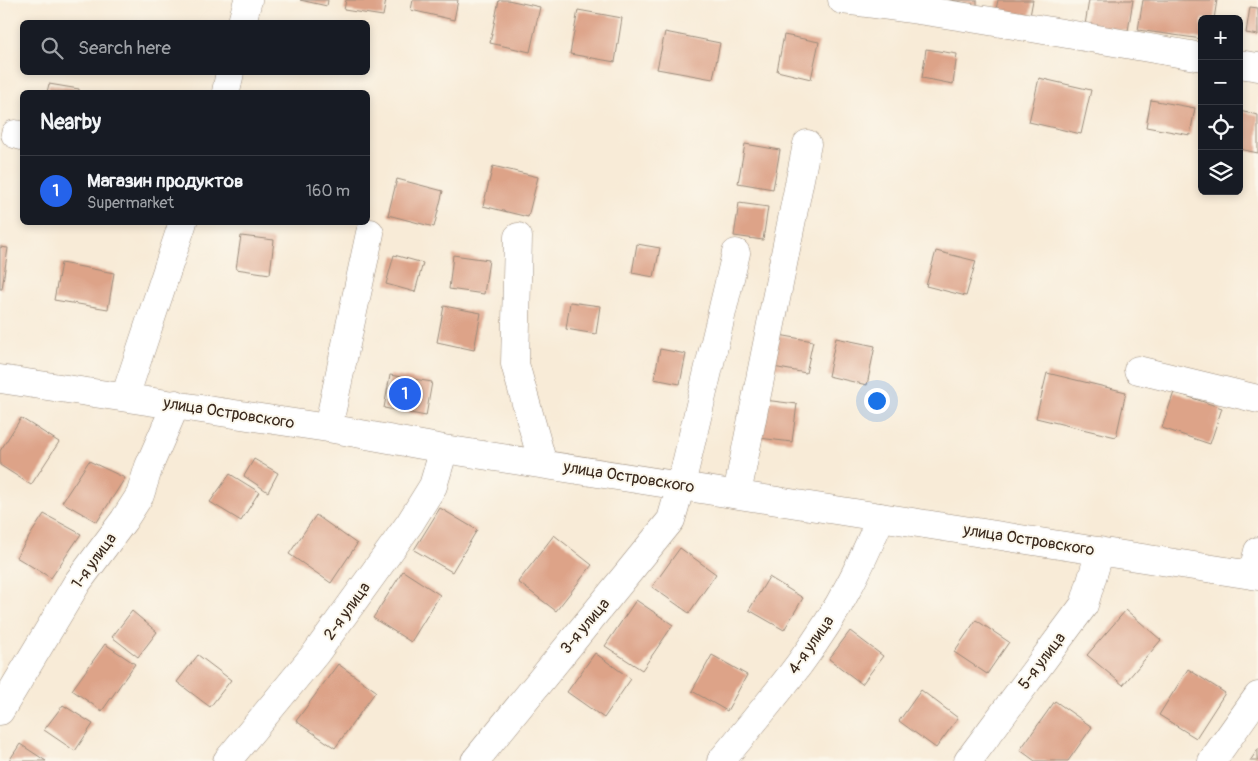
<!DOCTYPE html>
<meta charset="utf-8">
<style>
:root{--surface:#171b24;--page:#242831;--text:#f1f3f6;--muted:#9ea1a6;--line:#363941;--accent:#2563eb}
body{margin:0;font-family:Pangolin,sans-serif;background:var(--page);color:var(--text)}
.controls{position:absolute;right:15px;top:15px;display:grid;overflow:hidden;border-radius:8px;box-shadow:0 2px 8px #0003}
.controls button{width:45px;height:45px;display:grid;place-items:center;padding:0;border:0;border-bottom:1px solid var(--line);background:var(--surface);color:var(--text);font:25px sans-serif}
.you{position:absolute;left:876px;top:400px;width:18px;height:18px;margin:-12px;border:4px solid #fff;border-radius:50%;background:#1a73e8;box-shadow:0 0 0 8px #1a73e833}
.badge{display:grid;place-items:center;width:32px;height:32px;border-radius:50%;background:var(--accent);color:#fff;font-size:16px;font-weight:700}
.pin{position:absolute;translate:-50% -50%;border:2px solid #fff;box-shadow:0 1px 5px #0006}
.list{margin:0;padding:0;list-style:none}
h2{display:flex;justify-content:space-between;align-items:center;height:65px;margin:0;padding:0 20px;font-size:21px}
h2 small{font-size:16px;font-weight:400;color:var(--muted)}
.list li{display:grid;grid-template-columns:32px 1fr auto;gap:15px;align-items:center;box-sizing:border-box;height:70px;padding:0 20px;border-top:1px solid var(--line)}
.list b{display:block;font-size:19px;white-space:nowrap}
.list p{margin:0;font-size:16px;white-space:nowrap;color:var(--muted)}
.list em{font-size:16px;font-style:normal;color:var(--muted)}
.icon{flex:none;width:28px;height:28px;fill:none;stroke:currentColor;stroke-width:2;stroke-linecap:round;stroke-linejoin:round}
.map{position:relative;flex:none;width:1258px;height:761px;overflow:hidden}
.search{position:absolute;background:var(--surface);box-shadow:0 2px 8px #0003;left:20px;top:20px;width:350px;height:55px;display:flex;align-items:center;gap:12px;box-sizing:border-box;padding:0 18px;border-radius:8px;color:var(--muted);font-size:19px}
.panel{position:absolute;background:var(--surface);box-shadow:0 2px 8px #0003;left:20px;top:90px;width:350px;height:135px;border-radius:8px}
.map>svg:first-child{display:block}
.building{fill:#dda388}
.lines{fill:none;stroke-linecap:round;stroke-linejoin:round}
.minor-casing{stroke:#9a8a7a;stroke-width:29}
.minor{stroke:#fff;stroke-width:28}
.labels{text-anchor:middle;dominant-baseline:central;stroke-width:4;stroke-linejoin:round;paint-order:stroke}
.street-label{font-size:16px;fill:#3b2a1e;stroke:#fbf7ec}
</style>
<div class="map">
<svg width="1258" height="761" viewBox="0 0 1258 761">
<rect width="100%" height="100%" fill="#fbf7ec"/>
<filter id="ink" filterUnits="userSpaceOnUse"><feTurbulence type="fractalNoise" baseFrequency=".02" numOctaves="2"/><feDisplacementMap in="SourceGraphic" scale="10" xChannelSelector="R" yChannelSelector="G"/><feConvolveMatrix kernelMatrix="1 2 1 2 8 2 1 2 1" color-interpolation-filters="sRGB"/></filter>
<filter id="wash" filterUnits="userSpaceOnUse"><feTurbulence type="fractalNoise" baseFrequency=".0096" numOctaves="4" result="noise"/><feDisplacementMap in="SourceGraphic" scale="20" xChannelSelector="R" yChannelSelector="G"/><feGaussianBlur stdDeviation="1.12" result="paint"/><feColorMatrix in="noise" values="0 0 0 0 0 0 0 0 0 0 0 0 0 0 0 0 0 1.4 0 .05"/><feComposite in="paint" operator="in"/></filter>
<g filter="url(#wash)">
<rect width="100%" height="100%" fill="#f8ebd7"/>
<g id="blocks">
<path class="building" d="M300,0H328L327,6Z
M346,0H386L383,16L344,10Z
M413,0H458L454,20L411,10Z
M499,0H508L540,7L530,52L490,43Z
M950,0H977V5Z
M998,0H1033L1030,16L996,9Z
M1089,0H1133L1128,31L1085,25Z
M1143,0H1217L1214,19H1202V39L1138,30Z
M1250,7L1258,8V35L1246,33Z
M578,10L622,18L615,62L570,54Z
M665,32L720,43L713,79L657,69Z
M784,35L819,42L811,79L777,71Z
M926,49L957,54L953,84L922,78Z
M1039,78L1091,90L1081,134L1029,122Z
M49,84L79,89V92H47Z
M1151,100L1195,108L1190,135L1146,127Z
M1239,111L1258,115V153L1239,149Z
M745,144L780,150L773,189L738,183Z
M493,166L538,177L528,217L483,206Z
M397,179L443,191L434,227L388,215Z
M739,203L768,207L763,240L734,236Z
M241,236L274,240L270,274L236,269Z
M637,244L660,248L654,277L632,273Z
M0,247L8,248L2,289H0Z
M936,251L976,261L966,296L926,286Z
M394,255L423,263L415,292L386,284Z
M453,255L489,260L484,294L449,289Z
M61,263L114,273L108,309L54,300Z
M570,302L600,306L596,334L566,329Z
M444,306L481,313L474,350L437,342Z
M779,335L813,341L806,373L773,367Z
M836,338L875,346L867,385L828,376Z
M660,349L686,354L680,384L654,379Z
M1047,373L1126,392L1116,437L1036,418Z
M390,375L432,382L426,416L384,408Z
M1174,392L1222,408L1210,444L1162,428Z
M764,400L797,404L792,442L759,438Z
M21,418L59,442L31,485L0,465V451Z
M254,459L278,473L268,492L244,476Z
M89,461L125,478L97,522L62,502Z
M230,474L259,492L241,521L210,502Z
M440,508L477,530L452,572L414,550Z
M44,514L81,534L51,578L16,557Z
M316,515L357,544L331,583L289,554Z
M554,535L592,565L556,611L518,582Z
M680,548L716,574L689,613L652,587Z
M403,571L440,595L411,642L373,618Z
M769,577L803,598L784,630L749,610Z
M636,600L673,625L642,670L605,646Z
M1126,610L1161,640L1123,685L1087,655Z
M132,611L157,632L138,657L112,637Z
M976,620L1009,642L987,674L954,652Z
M850,631L883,656L862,684L829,659Z
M105,644L135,664L102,711L72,690Z
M595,653L631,679L604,718L567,692Z
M198,655L231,680L210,707L177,682Z
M712,655L747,675L727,711L692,691Z
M338,664L376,691L335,748L296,721Z
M1188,669L1225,693L1196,738L1159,715Z
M921,690L958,718L936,748L899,721Z
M1055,701L1092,727L1068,761H1035L1020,750Z
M63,705L93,724L75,751L44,730Z
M20,744L46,761H9Z
M1258,749V761H1250Z"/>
</g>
</g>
<g filter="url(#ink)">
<use href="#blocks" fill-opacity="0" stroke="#9a8a7a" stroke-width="1"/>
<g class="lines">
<defs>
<path id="minor" d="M842,0C963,14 1082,37 1202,57
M242,22L248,0
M1239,64L1258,67
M226,92L230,72
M15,134L22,136
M518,237L515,364L543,464
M1138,370L1258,399
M0,379L328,428L444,449L1258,576
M125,397L183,222
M328,428L370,233
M737,494L807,144
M1252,575L1258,551
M0,711L77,583L124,520L140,495L149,466L176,404
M227,761L316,653L410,523L433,486L444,449
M475,761L671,520L681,485L736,253
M721,761C767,705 816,650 849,586C861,564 871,540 881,517
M968,761L1084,605L1100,551
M1212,761L1258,696"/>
</defs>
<use href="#minor" class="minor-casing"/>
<use href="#minor" class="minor"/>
</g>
</g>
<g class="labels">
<g class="street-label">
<text transform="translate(229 413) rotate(9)">улица Островского</text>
<text transform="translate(629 477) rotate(9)">улица Островского</text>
<text transform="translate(1029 540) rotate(9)">улица Островского</text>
<text transform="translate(94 561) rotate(-54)">1-я улица</text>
<text transform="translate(347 611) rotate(-54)">2-я улица</text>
<text transform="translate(585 626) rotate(-50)">3-я улица</text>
<text transform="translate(811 645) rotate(-55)">4-я улица</text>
<text transform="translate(1042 661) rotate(-53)">5-я улица</text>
</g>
</g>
</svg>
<div class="controls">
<button>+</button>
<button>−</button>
<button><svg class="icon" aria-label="locate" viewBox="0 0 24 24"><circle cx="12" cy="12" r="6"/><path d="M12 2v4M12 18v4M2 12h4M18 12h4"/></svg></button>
<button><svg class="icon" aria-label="layers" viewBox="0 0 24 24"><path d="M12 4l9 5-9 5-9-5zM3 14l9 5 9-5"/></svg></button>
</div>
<div class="you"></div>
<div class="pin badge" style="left:405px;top:394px">1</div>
<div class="search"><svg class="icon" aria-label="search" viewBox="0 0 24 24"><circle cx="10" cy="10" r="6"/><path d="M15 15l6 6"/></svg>Search here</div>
<section class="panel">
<h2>Nearby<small></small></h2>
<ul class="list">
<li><span class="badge">1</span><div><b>Магазин продуктов</b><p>Supermarket</p></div><em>160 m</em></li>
</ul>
</section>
</div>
